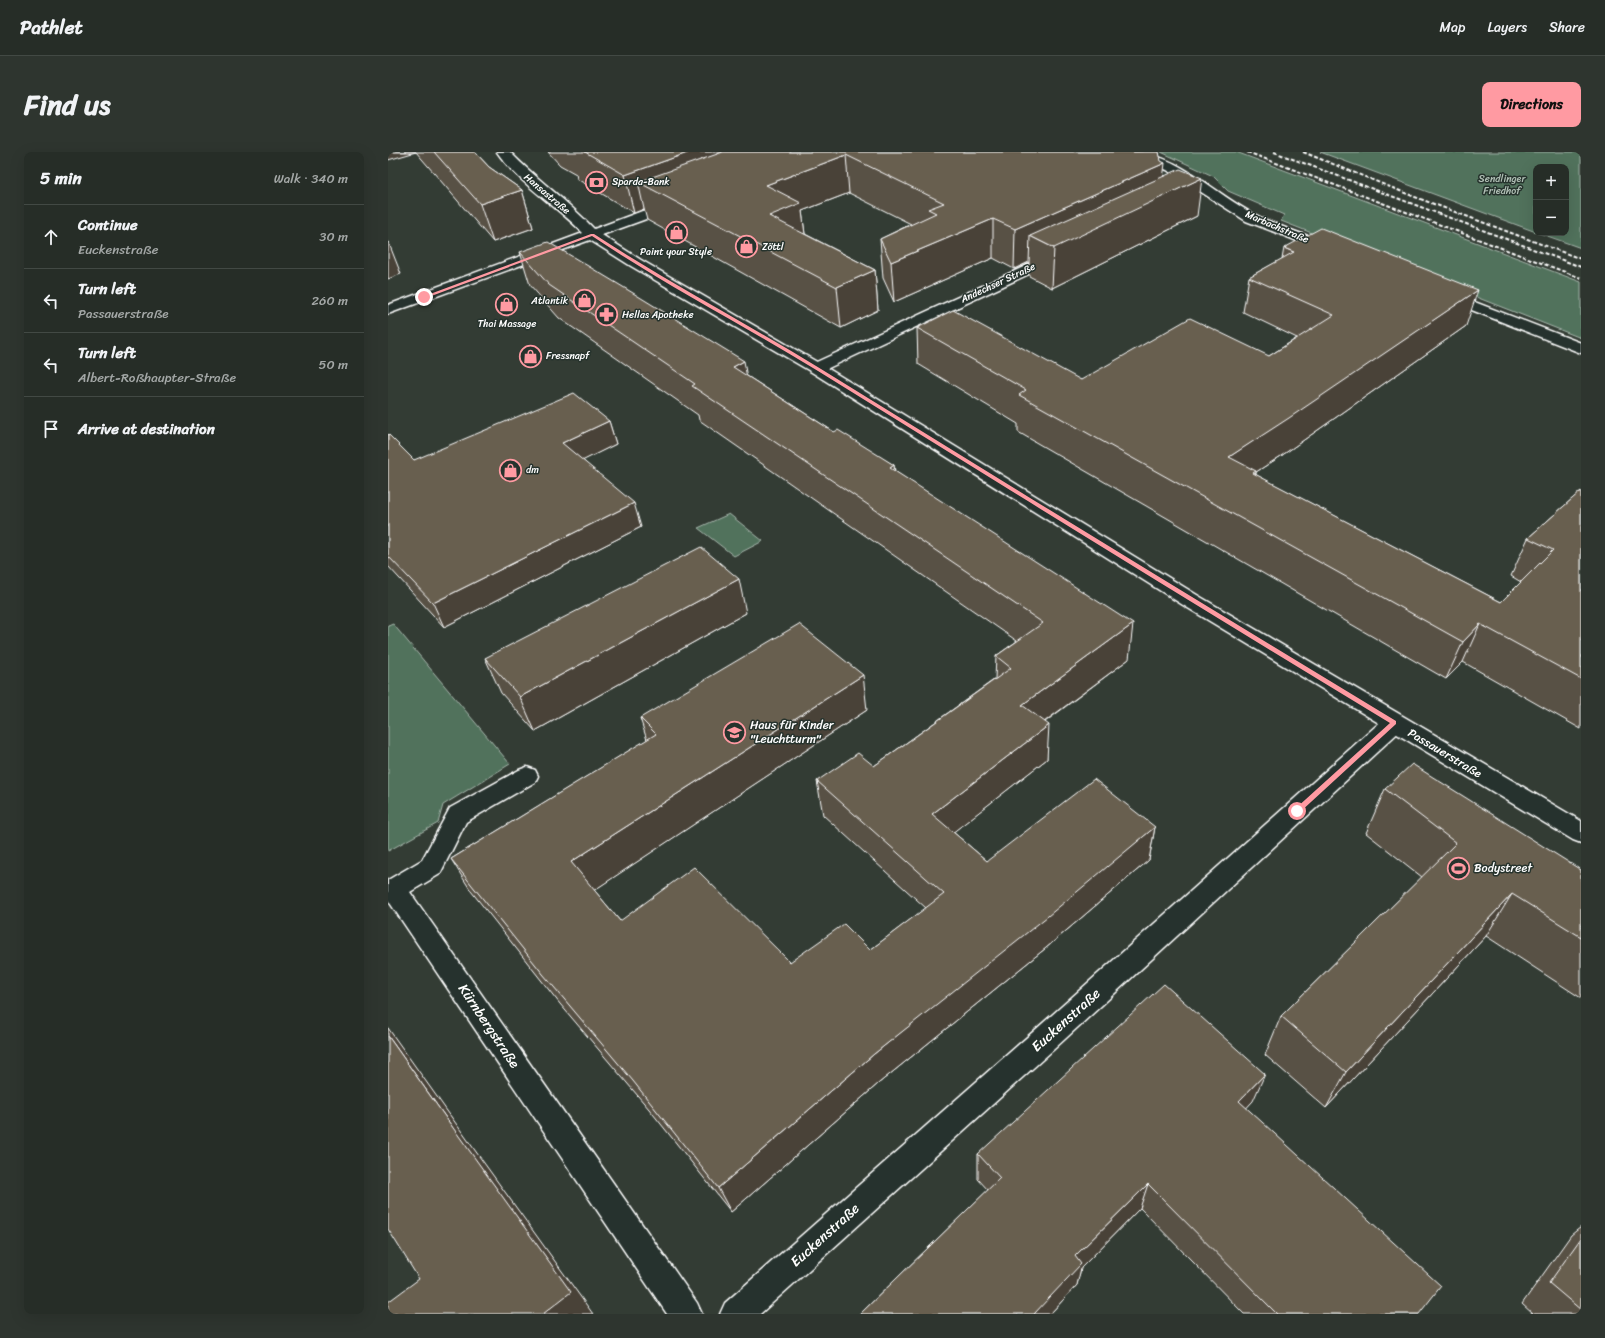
<!DOCTYPE html>
<meta charset="utf-8">
<style>
:root{--surface:#262d27;--page:#2e352f;--text:#f1f3f6;--muted:#a4a8a7;--line:#424944;--accent:#ff9aa2}
body{margin:0;font-family:Sriracha,sans-serif;background:var(--page);color:var(--text)}
.controls{position:absolute;right:12px;top:12px;display:grid;overflow:hidden;border-radius:8px;box-shadow:0 4px 16px #0002}
.controls button{width:36px;height:36px;display:grid;place-items:center;padding:0;border:0;border-bottom:1px solid var(--line);background:var(--surface);color:var(--text);font:20px sans-serif}
.stop{position:absolute;width:12px;height:12px;margin:-9px;border:3px solid #ff9aa2;border-radius:50%;background:#fff}
.stop.end{background:#ff9aa2;border-color:#fff;box-shadow:0 1px 4px #0008}
.list{margin:0;padding:0;list-style:none}
h2{display:flex;justify-content:space-between;align-items:center;height:52px;margin:0;padding:0 16px;font-size:17px}
h2 small{font-size:13px;font-weight:400;color:var(--muted)}
.list li{display:grid;grid-template-columns:26px 1fr auto;gap:12px;align-items:center;box-sizing:border-box;height:64px;padding:0 16px;border-top:1px solid var(--line)}
.list b{display:block;font-size:15px;white-space:nowrap}
.list p{margin:0;font-size:13px;white-space:nowrap;color:var(--muted)}
.list em{font-size:13px;font-style:normal;color:var(--muted)}
.icon{flex:none;width:22px;height:22px;fill:none;stroke:currentColor;stroke-width:2;stroke-linecap:round;stroke-linejoin:round}
.map{position:relative;flex:none;width:1193px;height:1162px;overflow:hidden;border-radius:8px}
header{display:flex;align-items:center;gap:24px;box-sizing:border-box;height:56px;padding:0 20px;background:var(--surface);border-bottom:1px solid var(--line)}
header strong{font-size:19px}
nav{display:flex;gap:22px;margin-inline-start:auto;font-size:14px}
.intro{display:flex;align-items:center;justify-content:space-between;box-sizing:border-box;height:96px;padding:0 24px}
h1{margin:0;font-size:28px}
.button{padding:10px 18px;border-radius:8px;background:var(--accent);color:#111;font-size:14px;font-weight:700}
main{display:flex;gap:24px;padding:0 24px}
aside{flex:1;background:var(--surface);border-radius:8px;box-shadow:0 4px 16px #0002}
.map>svg:first-child{display:block}
.green{fill:#51725c;stroke:#a8b8ae}
.lines{fill:none;stroke-linecap:round;stroke-linejoin:round}
.street-casing{stroke:#fff;stroke-width:3}
.secondary-casing{stroke:#fff;stroke-width:3}
.street{fill:#26332d;fill-rule:evenodd}
.secondary{fill:#26332d;fill-rule:evenodd}
.rail{stroke:#fff;stroke-width:2;stroke-dasharray:4 2;stroke-linecap:butt}
.wall{fill:#595145;stroke:#fff}
.shaded-wall{fill:#484238;stroke:#fff}
.building{fill:#675e50;stroke:#fff}
.route{fill:#ff9aa2}
.labels{text-anchor:middle;dominant-baseline:central;stroke-width:3;stroke-linejoin:round;paint-order:stroke}
.far-park-label{font-size:10px;fill:#b1c0b6;stroke:#26332d}
.far-poi-label{font-size:10px;fill:#fff;stroke:#26332d;text-anchor:start}
.far-street-label{font-size:10px;fill:#fff;stroke:#26332d}
.poi-label{font-size:12px;fill:#fff;stroke:#26332d;text-anchor:start}
.street-label{font-size:12px;fill:#fff;stroke:#26332d}
.near-street-label{font-size:14px;fill:#fff;stroke:#26332d}
</style>
<header>
<strong>Pathlet</strong>
<nav><a>Map</a><a>Layers</a><a>Share</a></nav>
</header>
<div class="intro"><h1>Find us</h1><a class="button">Directions</a></div>
<main>
<aside>
<h2>5 min<small>Walk · 340 m</small></h2>
<ul class="list">
<li><svg class="icon" aria-label="ahead" viewBox="0 0 24 24"><path d="M12 20V5M6 11l6-6 6 6"/></svg><div><b>Continue</b><p>Euckenstraße</p></div><em>30 m</em></li>
<li><svg class="icon" aria-label="left" viewBox="0 0 24 24"><path d="M17 20v-9H6M10 6l-5 5 5 5"/></svg><div><b>Turn left</b><p>Passauerstraße</p></div><em>260 m</em></li>
<li><svg class="icon" aria-label="left" viewBox="0 0 24 24"><path d="M17 20v-9H6M10 6l-5 5 5 5"/></svg><div><b>Turn left</b><p>Albert-Roßhaupter-Straße</p></div><em>50 m</em></li>
<li><svg class="icon" aria-label="arrive" viewBox="0 0 24 24"><path d="M6 21V4h12l-3 4 3 4H6"/></svg><div><b>Arrive at destination</b></div></li>
</ul>
</aside>
<div class="map">
<svg width="1193" height="1162" viewBox="0 0 1193 1162">
<rect width="100%" height="100%" fill="#333c34"/>
<filter id="ink" filterUnits="userSpaceOnUse"><feTurbulence type="fractalNoise" baseFrequency=".025" numOctaves="2"/><feDisplacementMap in="SourceGraphic" scale="8" xChannelSelector="R" yChannelSelector="G"/><feConvolveMatrix kernelMatrix="1 2 1 2 8 2 1 2 1" color-interpolation-filters="sRGB"/></filter>
<g filter="url(#ink)">
<path class="green" d="M773,0H848L1193,130V186L893,69L896,63L840,39L825,24Z
M932,0H1193V96L1151,81H1178V15H1148V80Z
M341,362L375,389L346,404L310,376Z
M5,472L122,612L55,653L50,671L0,699V474Z"/>
<g class="lines">
<defs>
<path id="street" d="M742,0C790,0 827,43 868,63C893,76 922,84 948,94L950,97L948,100H938L858,69L779,18L744,3Z
M668,100L673,101L675,104L673,107L434,219H422L420,216L422,213Z
M1058,139L1193,191V201L1053,146L1051,143L1053,140Z
M1006,563L1014,565L1017,571L1014,577L665,898L372,1162H332L337,1151L645,880L998,565Z
M139,615L147,618L150,624L147,630L78,670L52,722L22,740L309,1151L314,1162H279L0,748V728L34,708L62,656L131,618Z"/>
<path id="secondary" d="M109,0H122C148,27 180,49 206,77L281,49H291L293,52L291,55L214,83L253,108L434,213L809,443L1193,669V691L1185,688L795,453L422,219L243,114L202,88L0,162V153L195,81C168,53 131,32 109,0Z"/>
</defs>
<use href="#street" class="street-casing"/>
<use href="#secondary" class="secondary-casing"/>
<use href="#street" class="street"/>
<use href="#secondary" class="secondary"/>
<path class="rail" d="M859,0L1193,126
M886,0L1193,115
M915,0L1027,45L1193,107"/>
</g>
<path class="wall" d="M0,0H87L101,15L134,38L145,76L105,90L28,0Z
M160,0H771L775,25L809,64L664,136L641,124V110L626,117L605,106L506,150L495,126L492,87L523,72L461,41L414,59L417,82L487,118L490,158L453,176L259,68L256,57L246,61L189,27L188,22L172,13Z
M896,96L1078,174L893,304L868,320V323L1113,450L1133,430L1123,424L1140,386L1193,339V577L1075,510L1058,527L630,280V272L530,212L529,176L693,228L881,204L909,186L855,160L861,125L894,107Z
M132,100L359,224L446,280L506,313L507,319L741,507L657,570L659,607L565,680L599,709L767,675L761,708L658,796L491,931L343,1060L261,957L172,852L83,739L63,707L259,588L252,566L479,558L206,738L232,769L402,810L482,798L538,756L435,663L429,629L486,614L607,527L608,504L629,489L311,268L310,263L171,166L142,133Z
M221,269L228,292L195,308L253,375L56,475L0,414V282L26,308Z
M358,461L147,579L113,541L97,506Z
M997,637L1193,718V846L1098,784L938,956L877,903L893,864L1034,725L978,681Z
M865,949L858,956L1031,1162H856L752,1056L693,1116L689,1133L662,1162H472L600,1038L590,1027V1002Z
M1193,1075V1162H1145L1134,1152L1183,1083Z"/>
<path class="shaded-wall" d="M0,0H28L0,8Z
M302,0H411L250,30L256,57L246,61L237,23Z
M458,3L461,41L414,59L418,90L381,64L378,33Z
M777,11L773,45L814,26L809,64L664,136L666,96L642,84L641,110L626,117L627,77Z
M134,38L145,76L105,90L92,52Z
M605,67V106L506,150L503,110Z
M0,89L13,122L0,127Z
M487,118L490,158L453,176L449,135Z
M1090,138L1078,174L893,304L868,320L860,357L841,305Z
M356,209L362,243L345,215Z
M221,269L228,292L182,315L174,291Z
M506,313L509,348L502,316Z
M246,351L253,375L56,475L45,451Z
M351,427L358,461L147,579L132,545Z
M745,472L741,507L633,587L634,553Z
M1092,472L1075,510L1058,527L1075,490Z
M475,523L479,558L199,743L183,710Z
M661,573L659,607L545,696L544,662Z
M767,675L761,708L658,796L491,931L343,1060L330,1036L486,902Z
M1124,742L1098,784L938,956L958,920Z
M0,876L91,1004L205,1162H155L63,973L0,884Z
M877,922L865,949L840,976L851,949Z
M760,1032L752,1056L693,1116L689,1133L662,1162H646L687,1104Z"/>
<path class="building" d="M46,0H87L101,15L134,38L92,52Z
M197,0H302L237,23Z
M335,0H771L773,9L777,11L627,77L605,67L503,110L492,87L548,61L540,57L556,51L458,3L378,33L413,51L381,64L487,118L449,135L250,30Z
M792,17L814,26L666,96L642,84Z
M933,76L1090,138L901,266L841,305L868,319L865,321L1113,450L1165,398L1140,386L1193,339V527L1092,472L1075,490L631,243L638,238L529,176L565,158L693,228L802,166L881,204L946,163L861,125L906,100L896,96Z
M160,90L245,141L356,209L345,215L446,280L450,278L506,313L502,316L745,472L634,553L661,573L544,662L599,709L706,627L767,675L660,764L486,902L330,1036L245,929L155,822L63,707L268,582L252,566L411,472L475,523L183,710L232,769L306,715L402,810L456,772L482,798L556,742L429,629L470,601L486,614L623,516L608,504L655,471L304,234L307,232L161,133L132,100Z
M186,241L221,269L174,291L246,351L45,451L0,404V282L26,308Z
M313,395L351,427L132,545L97,506Z
M1024,612L1193,718V785L1124,742L958,920L893,864L1068,691L997,637Z
M776,832L877,922L851,949L1053,1134L1031,1162H889L760,1032L687,1104L693,1112L646,1162H472L612,1026L590,1002Z
M0,884L63,973L183,1140L155,1162H0V1150L31,1127L0,1077Z
M1193,1086V1158L1161,1131Z"/>
</g>
<path class="route" d="M203,82H206C279,130 358,171 433,217C624,335 816,453 1008,569V572L911,661H907V657L1002,571C810,455 620,337 430,219C355,173 277,133 204,84L38,146L34,145Z"/>
<defs>
<symbol id="bank-ring" viewBox="-11 -11 22 22"><circle r="9.5" fill="#26332d" stroke="#ff9aa2" stroke-width="1.5"/><path d="M-6-4H6V4H-6ZM0-2.3a2.3 2.3 0 1 0 0 4.6a2.3 2.3 0 1 0 0-4.6Z" fill="#ff9aa2"/></symbol>
<symbol id="shop-ring" viewBox="-11 -11 22 22"><circle r="9.5" fill="#26332d" stroke="#ff9aa2" stroke-width="1.5"/><path d="M-5-2.5h2.3a2.7 3.5 0 0 1 5.4 0H5L5.5 6h-11ZM-1.5-2.5h3a1.5 2.3 0 0 0-3 0Z" fill="#ff9aa2"/></symbol>
<symbol id="pharmacy-ring" viewBox="-11 -11 22 22"><circle r="9.5" fill="#26332d" stroke="#ff9aa2" stroke-width="1.5"/><path d="M-2-6h4v4h4v4h-4v4h-4v-4h-4v-4h4Z" fill="#ff9aa2"/></symbol>
<symbol id="school-ring" viewBox="-11 -11 22 22"><circle r="9.5" fill="#26332d" stroke="#ff9aa2" stroke-width="1.5"/><path d="M0-5L7-2L0 1L-7-2ZM-4 1L0 2.5L4 1V4Q0 6-4 4Z" fill="#ff9aa2"/></symbol>
<symbol id="stadium-ring" viewBox="-11 -11 22 22"><circle r="9.5" fill="#26332d" stroke="#ff9aa2" stroke-width="1.5"/><path d="M0-5a6.5 5 0 1 0 0 10a6.5 5 0 1 0 0-10ZM-3.5-1.8h7v3.6h-7Z" fill="#ff9aa2"/></symbol>
</defs>
<g fill-rule="evenodd">
<use href="#bank-ring" x="196" y="18" width="25" height="25"/>
<use href="#shop-ring" x="276" y="68" width="25" height="25"/>
<use href="#shop-ring" x="346" y="82" width="25" height="25"/>
<use href="#shop-ring" x="184" y="136" width="25" height="25"/>
<use href="#shop-ring" x="106" y="140" width="25" height="25"/>
<use href="#pharmacy-ring" x="206" y="150" width="25" height="25"/>
<use href="#shop-ring" x="130" y="192" width="25" height="25"/>
<use href="#shop-ring" x="110" y="306" width="25" height="25"/>
<use href="#school-ring" x="334" y="568" width="25" height="25"/>
<use href="#stadium-ring" x="1058" y="704" width="25" height="25"/>
</g>
<g class="labels">
<g class="far-park-label">
<text x="1114" y="27">Sendlinger<tspan x="1114" dy="12">Friedhof</tspan></text>
</g>
<g class="far-poi-label">
<text x="224" y="30">Sparda-Bank</text>
<text x="374" y="95">Zöttl</text>
<text x="288" y="100" text-anchor="middle">Paint your Style</text>
<text x="180" y="149" text-anchor="end">Atlantik</text>
<text x="234" y="163">Hellas Apotheke</text>
<text x="119" y="172" text-anchor="middle">Thai Massage</text>
<text x="158" y="204">Fressnapf</text>
<text x="138" y="318">dm</text>
</g>
<g class="far-street-label">
<text transform="translate(159 42) rotate(40)">Hansastraße</text>
<text transform="translate(889 75) rotate(23)">Marbachstraße</text>
<text transform="translate(610 131) rotate(-25)">Andechser Straße</text>
</g>
<g class="poi-label">
<text x="362" y="573">Haus für Kinder<tspan x="362" dy="14">"Leuchtturm"</tspan></text>
<text x="1086" y="716">Bodystreet</text>
</g>
<g class="street-label">
<text transform="translate(1057 601) rotate(31)">Passauerstraße</text>
</g>
<g class="near-street-label">
<text transform="translate(678 868) rotate(-42)">Euckenstraße</text>
<text transform="translate(101 874) rotate(56)">Kürnbergstraße</text>
<text transform="translate(437 1083) rotate(-42)">Euckenstraße</text>
</g>
</g>
</svg>
<div class="controls">
<button>+</button>
<button>−</button>
</div>
<div class="stop" style="left:909px;top:659px"></div>
<div class="stop end" style="left:36px;top:145px"></div>
</div>
</main>
